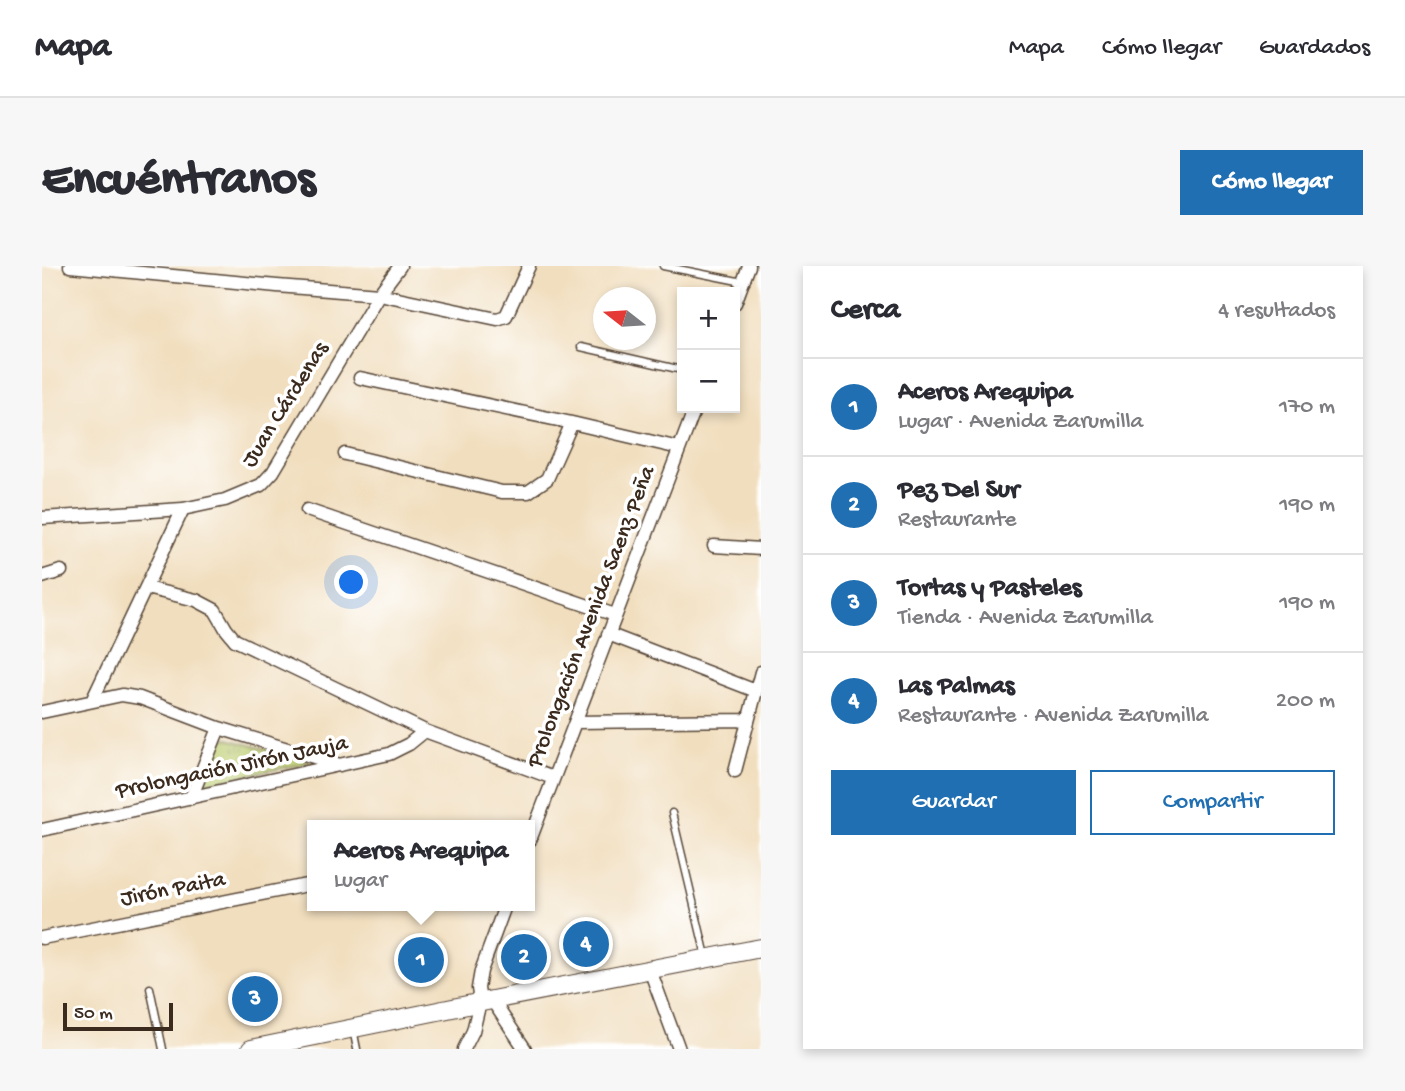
<!DOCTYPE html>
<html lang="es">
<meta charset="utf-8">
<style>
:root{--surface:#fff;--page:#f7f7f7;--text:#2b2b33;--muted:#7c7c81;--line:#e1e1e2;--accent:#1f6fb2}
body{margin:0;font-family:"Gochi Hand",sans-serif;background:var(--page);color:var(--text)}
.controls{position:absolute;right:21px;top:21px;display:grid;overflow:hidden;border-radius:0px;box-shadow:0 4px 10px #0003}
.controls button{width:63px;height:63px;display:grid;place-items:center;padding:0;border:0;border-bottom:2px solid var(--line);background:var(--surface);color:var(--text);font:35px sans-serif}
.compass{position:absolute;left:551px;top:21px;width:63px;height:63px;border-radius:50%;background:var(--surface);box-shadow:0 4px 10px #0003;rotate:287deg}
.scale{position:absolute;left:21px;bottom:18px;width:110px;box-sizing:border-box;padding-left:7px;border:4px solid #3b2a1e;border-top:0;font-size:19px;line-height:24px;white-space:nowrap;color:#3b2a1e;-webkit-text-stroke:5px #fff;paint-order:stroke}
.you{position:absolute;left:310px;top:317px;width:24px;height:24px;margin:-18px;border:5px solid #fff;border-radius:50%;background:#1a73e8;box-shadow:0 0 0 10px #1a73e833}
.badge{display:grid;place-items:center;width:46px;height:46px;border-radius:50%;background:var(--accent);color:#fff;font-size:23px;font-weight:700}
.pin{position:absolute;translate:-50% -50%;border:4px solid #fff;box-shadow:0 2px 7px #0006}
.popup{position:absolute;left:265px;top:554px;width:228px;height:91px;box-sizing:border-box;display:grid;place-content:center;border-radius:0px;background:var(--surface);filter:drop-shadow(0 2px 5px #0005);font-size:23px;white-space:nowrap;color:var(--muted)}
.popup b{font-size:26px;color:var(--text)}
.popup::after{content:'';position:absolute;left:50%;top:100%;margin-left:-14px;border:14px solid transparent;border-top-color:var(--surface)}
.list{margin:0;padding:0;list-style:none}
h2{display:flex;justify-content:space-between;align-items:center;height:91px;margin:0;padding:0 28px;font-size:30px}
h2 small{font-size:23px;font-weight:400;color:var(--muted)}
.list li{display:grid;grid-template-columns:46px 1fr auto;gap:21px;align-items:center;box-sizing:border-box;height:98px;padding:0 28px;border-top:2px solid var(--line)}
.list b{display:block;font-size:26px;white-space:nowrap}
.list p{margin:0;font-size:23px;white-space:nowrap;color:var(--muted)}
.list em{font-size:23px;font-style:normal;color:var(--muted)}
.actions{display:flex;gap:14px;padding:21px 28px}
.actions a{flex:1;padding:16px 0;border:2px solid var(--accent);border-radius:0px;text-align:center;font-size:24px;color:var(--accent)}
.actions .main{background:var(--accent);color:#fff}
.map{position:relative;flex:none;width:719px;height:783px;overflow:hidden;border-radius:0px}
header{display:flex;align-items:center;gap:42px;box-sizing:border-box;height:98px;padding:0 35px;background:var(--surface);border-bottom:2px solid var(--line)}
header strong{font-size:33px}
nav{display:flex;gap:38px;margin-inline-start:auto;font-size:24px}
.intro{display:flex;align-items:center;justify-content:space-between;box-sizing:border-box;height:168px;padding:0 42px}
h1{margin:0;font-size:49px}
.button{padding:18px 32px;border-radius:0px;background:var(--accent);color:#fff;font-size:24px;font-weight:700}
main{display:flex;gap:42px;padding:0 42px}
aside{flex:1;background:var(--surface);border-radius:0px;box-shadow:0 4px 10px #0003}
.map>svg:first-child{display:block}
.grass{fill:url(#grass-tufts);stroke:#7c7b46;stroke-width:2}
.lines{fill:none;stroke-linecap:round;stroke-linejoin:round}
.lane-casing{stroke:#564536;stroke-width:9}
.street-casing{stroke:#564536;stroke-width:15}
.secondary-casing{stroke:#564536;stroke-width:20}
.lane{stroke:#fff;stroke-width:6}
.street{stroke:#fff;stroke-width:12}
.secondary{stroke:#fff;stroke-width:18}
.labels{text-anchor:middle;dominant-baseline:central;stroke-width:7;stroke-linejoin:round;paint-order:stroke}
.street-label{font-size:23px;fill:#3b2a1e;stroke:#fff}
</style>
<header>
<strong>Mapa</strong>
<nav><a>Mapa</a><a>Cómo llegar</a><a>Guardados</a></nav>
</header>
<div class="intro"><h1>Encuéntranos</h1><a class="button">Cómo llegar</a></div>
<main>
<div class="map">
<svg width="719" height="783" viewBox="0 0 719 783">
<defs>
<pattern id="grass-tufts" width="24" height="20" patternUnits="userSpaceOnUse" patternTransform="scale(1.75)"><rect width="24" height="20" fill="#bccc6e"/><path d="M3 7l-1-3M5 7V3M7 7l1-3M15 17l-1-3M17 17v-4M19 17l1-3" fill="none" stroke="#a2af5f"/></pattern>
</defs>
<rect width="100%" height="100%" fill="#fff"/>
<filter id="ink" filterUnits="userSpaceOnUse"><feTurbulence type="fractalNoise" baseFrequency=".0143" numOctaves="2"/><feDisplacementMap in="SourceGraphic" scale="14" xChannelSelector="R" yChannelSelector="G"/><feConvolveMatrix kernelMatrix="1 2 1 2 8 2 1 2 1" color-interpolation-filters="sRGB"/></filter>
<filter id="wash" filterUnits="userSpaceOnUse"><feTurbulence type="fractalNoise" baseFrequency=".00686" numOctaves="4" result="noise"/><feDisplacementMap in="SourceGraphic" scale="28" xChannelSelector="R" yChannelSelector="G"/><feGaussianBlur stdDeviation="1.57" result="paint"/><feColorMatrix in="noise" values="0 0 0 0 0 0 0 0 0 0 0 0 0 0 0 0 0 1.4 0 .05"/><feComposite in="paint" operator="in"/></filter>
<g filter="url(#wash)">
<rect width="100%" height="100%" fill="#f1debe"/>
<path class="grass" d="M182,472L271,496L162,518Z"/>
</g>
<g filter="url(#ink)">
<g class="lines">
<defs>
<path id="lane" d="M621,0L701,16
M539,81L640,104
M630,547L664,690
M108,722L121,783
M311,763L315,783"/>
<path id="street" d="M28,0L235,20L337,28L455,53L464,50L487,0
M693,37L707,0
M318,112L530,157L637,182
M303,188L460,226H486L505,213L530,157
M265,244L573,349
M0,252L141,243L183,234L219,219L231,206L337,28L358,0
M672,280L719,283
M0,311L19,305
M104,322L154,334L173,344L184,363L193,374L383,465L511,512
M566,368L714,425
M50,435L141,243
M0,446L80,429L98,432L177,462L298,499
M533,456L706,454
M693,505L719,406
M149,532L177,462
M0,564L347,488L367,478L383,465
M488,574L653,142
M0,672L270,618
M608,704L637,783
M450,734L483,783
M422,783L431,765L438,736L436,722L439,705L463,640"/>
<path id="secondary" d="M209,783L450,734L719,682"/>
</defs>
<use href="#lane" class="lane-casing"/>
<use href="#street" class="street-casing"/>
<use href="#secondary" class="secondary-casing"/>
<use href="#lane" class="lane"/>
<use href="#street" class="street"/>
<use href="#secondary" class="secondary"/>
</g>
</g>
<g class="labels">
<g class="street-label">
<text transform="translate(244 139) rotate(-58)">Juan Cárdenas</text>
<text transform="translate(550 351) rotate(-69)">Prolongación Avenida Saenz Peña</text>
<text transform="translate(190 502) rotate(-12)">Prolongación Jirón Jauja</text>
<text transform="translate(131 624) rotate(-11)">Jirón Paita</text>
</g>
</g>
</svg>
<div class="controls">
<button>+</button>
<button>−</button>
</div>
<svg class="compass" viewBox="-18 -18 36 36"><path d="M0-13l5 13h-10z" fill="#e53935"/><path d="M0 13l5-13h-10z" fill="#7c7c81"/></svg>
<div class="scale">50 m</div>
<div class="you"></div>
<div class="pin badge" style="left:379px;top:694px">1</div>
<div class="popup"><b>Aceros Arequipa</b>Lugar</div>
<div class="pin badge" style="left:482px;top:691px">2</div>
<div class="pin badge" style="left:213px;top:733px">3</div>
<div class="pin badge" style="left:544px;top:678px">4</div>
</div>
<aside>
<h2>Cerca<small>4 resultados</small></h2>
<ul class="list">
<li><span class="badge">1</span><div><b>Aceros Arequipa</b><p>Lugar · Avenida Zarumilla</p></div><em>170 m</em></li>
<li><span class="badge">2</span><div><b>Pez Del Sur</b><p>Restaurante</p></div><em>190 m</em></li>
<li><span class="badge">3</span><div><b>Tortas y Pasteles</b><p>Tienda · Avenida Zarumilla</p></div><em>190 m</em></li>
<li><span class="badge">4</span><div><b>Las Palmas</b><p>Restaurante · Avenida Zarumilla</p></div><em>200 m</em></li>
</ul>
<div class="actions"><a class="main">Guardar</a><a>Compartir</a></div>
</aside>
</main>
